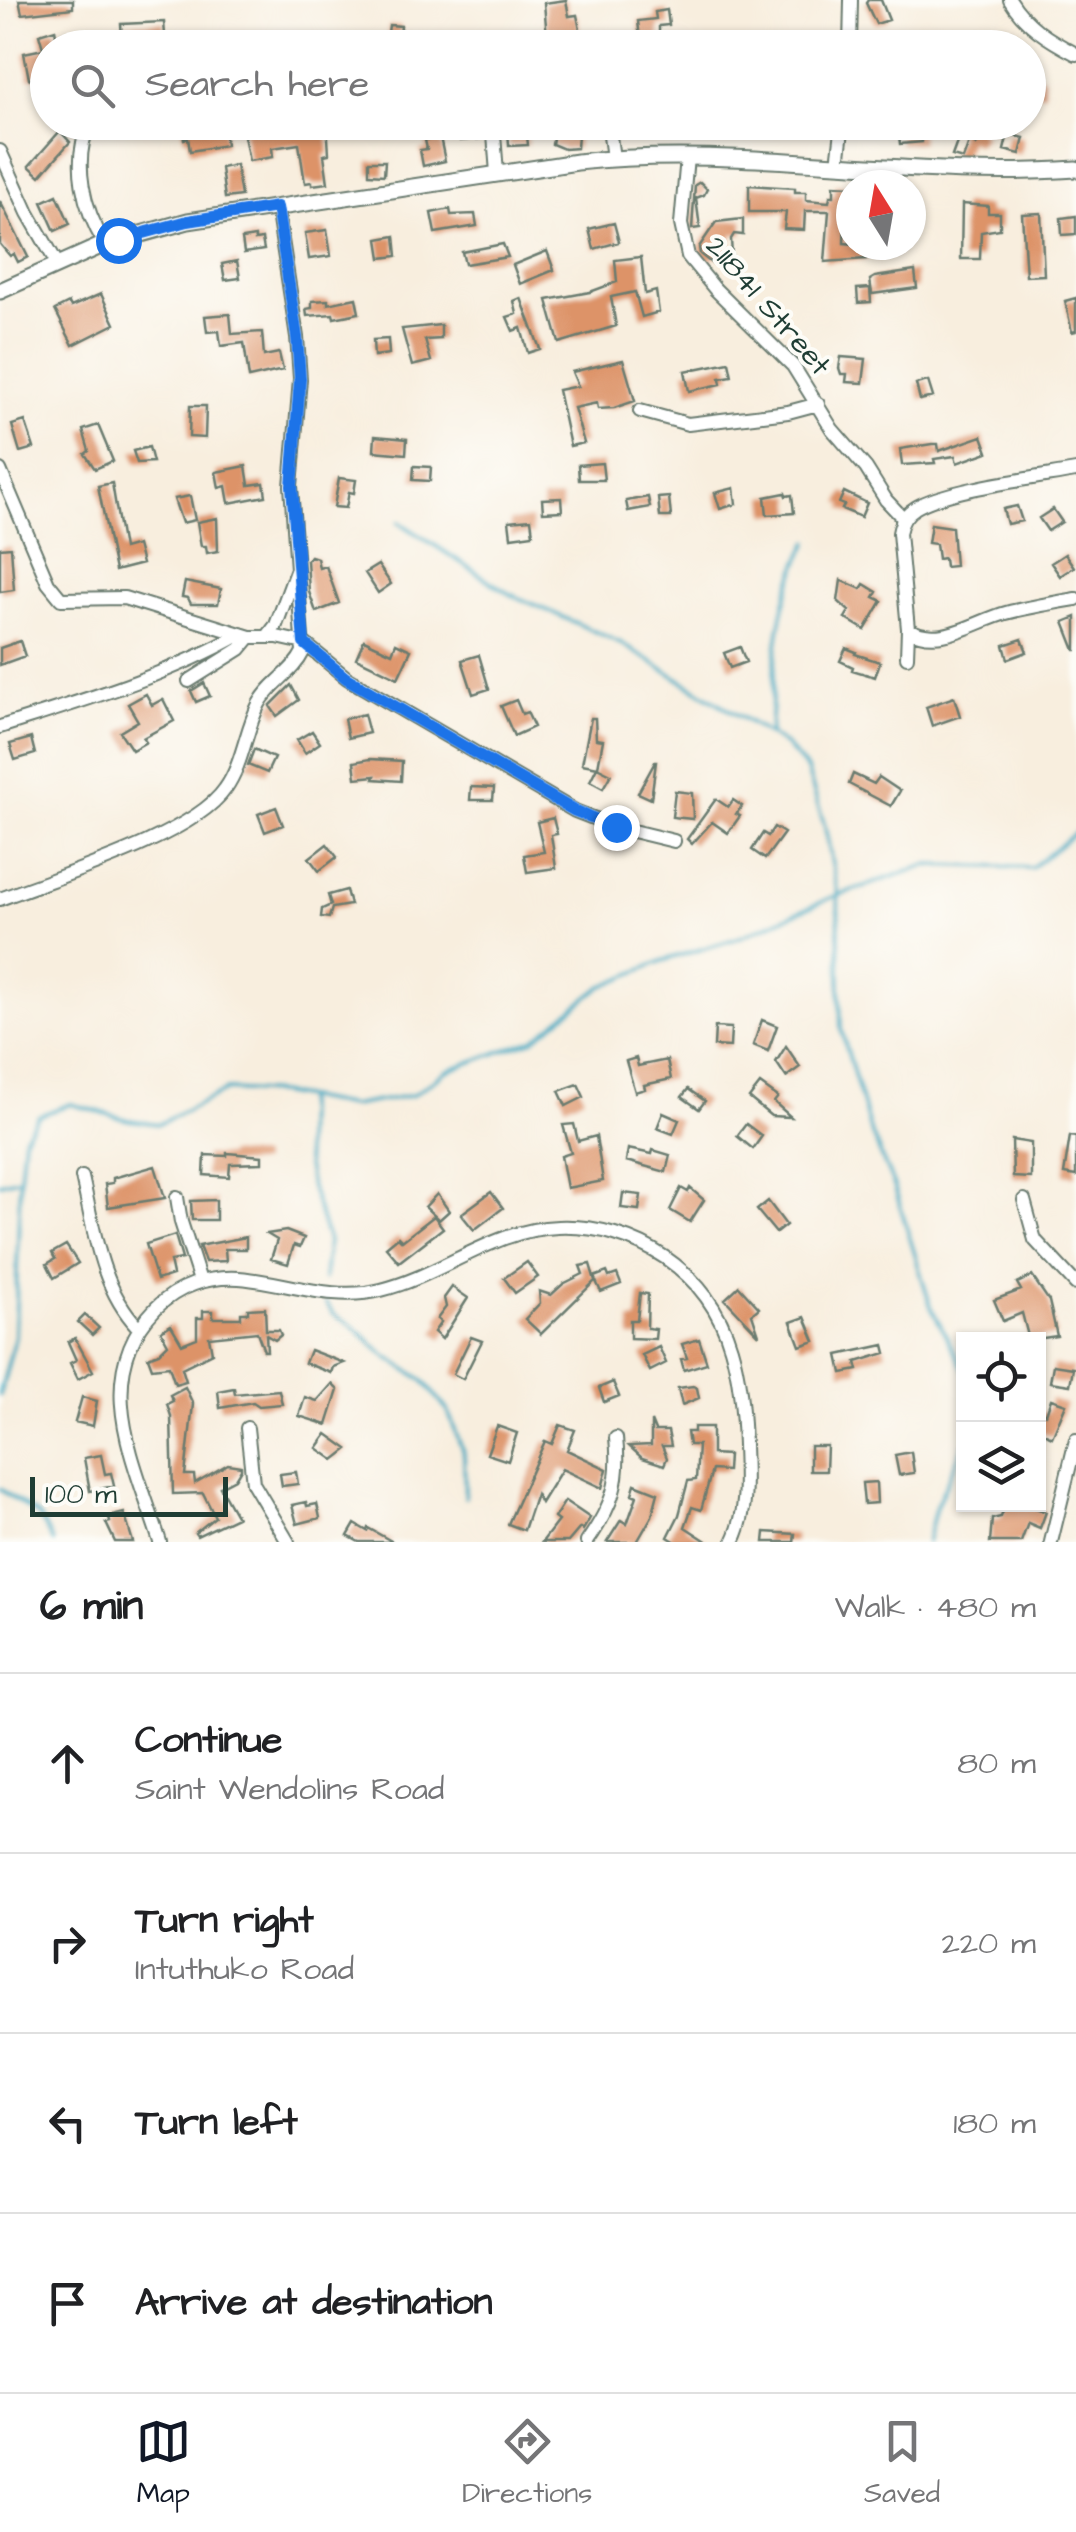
<!DOCTYPE html>
<meta charset="utf-8">
<style>
:root{--surface:#fff;--page:#f6f6f6;--text:#202124;--muted:#757577;--line:#e0e0e0;--accent:#111827}
body{margin:0;font-family:"Architects Daughter",sans-serif;background:var(--page);color:var(--text)}
.controls{position:absolute;right:30px;bottom:30px;display:grid;overflow:hidden;border-radius:0px;box-shadow:0 2px 8px #0004}
.controls button{width:90px;height:90px;display:grid;place-items:center;padding:0;border:0;border-bottom:2px solid var(--line);background:var(--surface);color:var(--text);font:50px sans-serif}
.compass{position:absolute;left:836px;top:170px;width:90px;height:90px;border-radius:50%;background:var(--surface);box-shadow:0 2px 8px #0004;rotate:349deg}
.scale{position:absolute;left:30px;bottom:25px;width:198px;box-sizing:border-box;padding-left:10px;border:5px solid #1f3d34;border-top:0;font-size:28px;line-height:35px;white-space:nowrap;color:#1f3d34;-webkit-text-stroke:8px #fdfcf7;paint-order:stroke}
.stop{position:absolute;width:30px;height:30px;margin:-22px;border:8px solid #1a73e8;border-radius:50%;background:#fff}
.stop.end{background:#1a73e8;border-color:#fff;box-shadow:0 2px 10px #0008}
.list{margin:0;padding:0;list-style:none}
h2{display:flex;justify-content:space-between;align-items:center;height:130px;margin:0;padding:0 40px;font-size:42px}
h2 small{font-size:32px;font-weight:400;color:var(--muted)}
.list li{display:grid;grid-template-columns:65px 1fr auto;gap:30px;align-items:center;box-sizing:border-box;height:180px;padding:0 40px;border-top:2px solid var(--line)}
.list b{display:block;font-size:38px;white-space:nowrap}
.list p{margin:0;font-size:32px;white-space:nowrap;color:var(--muted)}
.list em{font-size:32px;font-style:normal;color:var(--muted)}
.icon{flex:none;width:55px;height:55px;fill:none;stroke:currentColor;stroke-width:2;stroke-linecap:round;stroke-linejoin:round}
.map{position:relative;flex:none;width:1076px;height:1542px;overflow:hidden}
.search{position:absolute;background:var(--surface);box-shadow:0 2px 8px #0004;left:30px;right:30px;top:30px;height:110px;display:flex;align-items:center;gap:25px;box-sizing:border-box;padding:0 35px;border-radius:55px;color:var(--muted);font-size:38px}
.sheet{height:850px;background:var(--surface)}
nav{display:flex;justify-content:space-around;align-items:center;box-sizing:border-box;height:140px;border-top:2px solid var(--line);background:var(--surface);font-size:28px;color:var(--muted)}
nav a{display:grid;justify-items:center;gap:5px}
nav .on{color:var(--accent)}
.map>svg:first-child{display:block}
.lines{fill:none;stroke-linecap:round;stroke-linejoin:round}
.stream{stroke:#41a9c1;stroke-width:4}
.building{fill:#dd9367}
.minor-casing{stroke:#6b7b70;stroke-width:16}
.tertiary-casing{stroke:#6b7b70;stroke-width:19}
.minor{stroke:#fff;stroke-width:12}
.tertiary{stroke:#fff;stroke-width:15}
.route{stroke:#1a73e8;stroke-width:12}
.labels{text-anchor:middle;dominant-baseline:central;stroke-width:8;stroke-linejoin:round;paint-order:stroke}
.street-label{font-size:30px;fill:#1f3d34;stroke:#fdfcf7}
</style>
<div class="map">
<svg width="1076" height="1542" viewBox="0 0 1076 1542">
<rect width="100%" height="100%" fill="#fdfcf7"/>
<filter id="ink" filterUnits="userSpaceOnUse"><feTurbulence type="fractalNoise" baseFrequency=".01" numOctaves="2"/><feDisplacementMap in="SourceGraphic" scale="20" xChannelSelector="R" yChannelSelector="G"/><feConvolveMatrix kernelMatrix="1 2 1 2 8 2 1 2 1" color-interpolation-filters="sRGB"/></filter>
<filter id="wash" filterUnits="userSpaceOnUse"><feTurbulence type="fractalNoise" baseFrequency=".0048" numOctaves="4" result="noise"/><feDisplacementMap in="SourceGraphic" scale="40" xChannelSelector="R" yChannelSelector="G"/><feGaussianBlur stdDeviation="2.25" result="paint"/><feColorMatrix in="noise" values="0 0 0 0 0 0 0 0 0 0 0 0 0 0 0 0 0 1.4 0 .05"/><feComposite in="paint" operator="in"/></filter>
<g filter="url(#wash)">
<rect width="100%" height="100%" fill="#f8eede"/>
<g class="lines">
<path class="stream" d="M399,522L508,593L621,643L770,735L786,746L807,770L825,827L838,895L841,1029L870,1130L894,1186L931,1307L964,1370
M770,735C774,667 775,602 809,542
M305,1099L304,1149L311,1188L328,1241L324,1279
M0,1183L20,1178L24,1137L38,1116L71,1104L129,1120L159,1124L227,1090L278,1093L351,1106L413,1095L446,1071L533,1040L601,987L662,961L738,938L833,897L927,865L1031,868L1076,832
M326,1303L333,1314L353,1326L387,1357L422,1379L448,1411L464,1455L465,1497
M0,1395L15,1336L20,1178
M0,1489L39,1516L53,1542
M927,1542L936,1506L964,1444"/>
</g>
<g id="blocks">
<path class="building" d="M19,0H73V8L22,14Z
M566,0L569,16L577,15L582,40L568,47L556,44L555,48H548L544,3Z
M868,0H881L889,20L876,24L866,3Z
M667,10L669,25L659,26V48H641L638,21L656,19L655,12Z
M164,22L165,35L122,38L121,24Z
M389,25L401,26L398,48H386Z
M55,29L58,48H43L39,34Z
M920,35L922,42L939,36L944,48H911L909,39Z
M48,48V75L29,79L24,53Z
M1044,77V93L1028,94V78Z
M181,122H223L226,145L190,151L188,138L184,139Z
M260,122H327L329,154L324,155L328,183L312,185V182L305,183L299,144L272,148L273,157L249,161L242,126H260Z
M458,122H478L480,139L460,141Z
M563,122H579L577,148L564,149L552,144L555,126H563Z
M964,122H987L979,131L985,136L976,145L970,140L963,159L952,156L960,134L956,130Z
M526,126L528,145L509,146L508,128Z
M920,126L922,142L900,144L898,128Z
M60,131L70,142L40,176L29,166Z
M1008,134L1024,138L1020,154L1004,150Z
M440,137L445,161L423,166L420,150L427,149L425,140Z
M369,161H385L384,175L369,174Z
M236,165L241,196L225,198L221,168Z
M700,182L707,189L704,195L696,198L700,228L692,229L695,185Z
M749,185L795,188V192H806V200L829,202L830,196H834V185L851,186V216H845L844,243L865,245L866,259L825,262L829,211H805L804,230L784,229L786,212H749Z
M57,195L70,224L55,231L42,202Z
M0,201L28,257L18,262L14,254L10,256L0,244Z
M962,204L988,206V213H1000V229L981,232L980,259H961Z
M450,209L451,215L475,214L477,226L435,233L431,213Z
M1041,213L1044,275L1026,276L1022,214Z
M1076,216V234L1062,235L1061,218Z
M743,219V235L734,234L731,239L732,256L712,257L711,263L700,254L699,247L716,222Z
M614,223L619,242L594,249L589,229Z
M327,230L331,256L309,259L305,233Z
M395,236L397,256L381,258L378,239Z
M255,237V240L262,239L264,250L244,253L242,239Z
M503,244L508,257L465,264L462,252Z
M547,251L554,270L520,284L513,265Z
M641,257L645,294L656,291L659,312L642,317L635,292L611,297L616,326L559,343L547,300L590,292L617,282L615,260Z
M237,261L240,278L225,280L222,264Z
M915,271L917,288L872,294L870,280L875,277Z
M870,288L871,302L858,303L857,289Z
M101,294L115,324L73,345L55,310L69,303L71,307Z
M356,298L359,313L334,318L333,314L307,316L306,309L312,308V301L328,300V304Z
M521,298L540,349L528,353L521,328L513,331L507,317L517,314L514,301Z
M1076,298V331L1072,332L1065,301Z
M230,314L232,334L262,332L264,356L279,353L283,370L249,378L244,343L221,346L219,331L207,332L205,316Z
M441,325V339L425,340L431,361L412,366L402,329Z
M388,339L389,354L374,356L373,340Z
M841,357L866,359L863,383L846,382L847,374H841L839,368Z
M623,360L635,401L614,408L598,409L597,403L574,408L584,443L570,446L558,390L578,386L572,372Z
M729,362L732,376L720,378L721,384L689,391L685,371Z
M928,381L933,397L920,400L916,384Z
M190,406H206L205,438L189,437Z
M25,421L34,448L20,452L12,425Z
M98,425L113,461L95,469L85,454L89,451L83,430Z
M375,436L407,439L406,454L374,451Z
M982,436L988,452L957,463L955,456L934,459L935,463L902,465L900,449L932,444H938L939,451Z
M149,447L153,462L137,463L133,451Z
M602,463L604,480H579L578,465Z
M246,466L249,485L264,483L266,496L229,503L226,486L219,488L216,472Z
M414,466L431,467L430,481L413,480Z
M339,478L356,480L354,493L349,492L346,508L334,507Z
M112,483L123,549L137,545L142,564L115,571L98,486Z
M734,488L736,504L720,509L715,493Z
M844,492L867,503L861,517L842,509L844,505L839,503Z
M785,493L786,496L792,495L794,513L767,515L765,497Z
M190,496L195,520L182,523L174,499Z
M648,497L650,507L628,511L626,501Z
M669,497L671,517H660L658,498Z
M561,498L562,511L543,512L542,499Z
M1017,506L1022,521L1007,524L1003,509Z
M1053,509L1062,522L1048,531L1039,518Z
M217,518L218,551L207,553L206,546H201L197,522Z
M531,519L533,534L511,537L509,521Z
M931,524L952,527L955,566L945,567L944,558L938,559L936,544L928,543Z
M11,547L14,590L0,592V548Z
M1065,554L1074,567L1060,576L1051,563Z
M311,556L317,558L319,568L326,566L339,603L316,612L309,592L307,560Z
M378,565L391,584L378,593L365,573Z
M841,580L861,589L864,584L877,592L874,597L882,601L865,630L845,618L849,611L838,601Z
M185,582L221,589L218,604H191L188,598L182,597Z
M1076,617V650H1075L1064,622Z
M1022,639L1027,652L1008,659L1004,645Z
M364,640L392,653L396,643L411,650L398,678L356,658Z
M20,641L25,656L0,665V648Z
M740,647L746,662L730,668L724,653Z
M846,648L856,652L855,654L880,662L875,677L852,670L853,667L840,661Z
M479,655L489,689L473,694L462,660Z
M204,683L210,696L196,702L191,691Z
M291,685L299,700L277,716L270,706Z
M146,694L152,705L163,699L174,721L143,738L146,742L132,750L120,732L138,721L128,704Z
M954,697L960,716L932,726L926,707Z
M516,700L522,714L527,712L534,727L514,736L501,706Z
M364,714L369,733L348,738L344,719Z
M591,718H595L596,739L603,740L598,767L582,764Z
M312,731L320,743L305,753L297,740Z
M31,738L35,754L15,760L10,744Z
M254,749L274,758L267,773L248,765Z
M370,759L402,761L401,781L374,779L375,776L356,778L354,762Z
M655,762H656L651,799L638,793Z
M597,767L611,774L603,788L590,781Z
M853,774L874,784L879,777L900,791L891,806L849,784Z
M471,787L494,788L493,800H470Z
M675,791L692,793L693,819L672,817Z
M716,799L728,807L733,800L742,806L736,814L740,816L728,833L712,822L692,844L687,839Z
M276,807L283,825L265,832L258,814Z
M553,818L557,834L551,835L556,868L527,872L524,855L544,852L537,822Z
M774,827L784,833L765,859L752,850L763,833L768,836Z
M327,844L337,857L319,871L309,858Z
M346,890L350,905L332,908L329,918L321,917L322,909L331,905L328,895Z
M762,1020L777,1026L768,1051L753,1045Z
M715,1027L731,1028L730,1047L714,1046Z
M786,1046L800,1067L786,1077L776,1062Z
M636,1058L638,1066L667,1060L671,1079L644,1085L645,1089L635,1092L626,1061Z
M578,1084L584,1097L566,1106L559,1091Z
M760,1084L778,1097L774,1102L791,1117L771,1116L749,1098Z
M688,1089L705,1101L699,1109L682,1097Z
M663,1113L679,1120L673,1134L657,1128Z
M574,1124L578,1141L596,1136L603,1181L567,1188L561,1156L571,1153L563,1125Z
M746,1124L762,1136L753,1149L737,1136Z
M1070,1136L1076,1137V1176L1064,1174Z
M1012,1140L1031,1143V1178L1013,1177Z
M628,1149L652,1154L653,1150L670,1155L666,1172L626,1161Z
M227,1153L262,1156V1163L230,1164L229,1177L204,1175L205,1155L227,1156Z
M155,1166L165,1198L108,1207L105,1184L113,1183V1178Z
M681,1188L688,1192L690,1188L704,1200L690,1222L670,1210Z
M491,1192L503,1208L474,1230L461,1214Z
M623,1193L641,1195L639,1210L621,1208Z
M437,1194L449,1211L439,1220L425,1207Z
M216,1200V1220H192L191,1201Z
M768,1201L786,1225L776,1233L757,1210Z
M434,1216L443,1228L399,1262L386,1247L398,1237L402,1241Z
M286,1231L304,1238L300,1247L294,1245L288,1264L271,1259L277,1240L267,1234Z
M175,1235L182,1259L170,1261L173,1275L157,1280L146,1244Z
M246,1237V1249H225L226,1261L205,1262L199,1246Z
M66,1245L78,1263L54,1278L47,1264L55,1259L52,1253Z
M527,1262L538,1277L515,1293L504,1278Z
M590,1264L595,1281L541,1334L525,1319L540,1303L539,1291L551,1295L563,1284L583,1274L580,1266Z
M607,1272L609,1277L617,1274L621,1284L601,1292L594,1277Z
M1032,1276L1049,1301L1057,1336L1029,1340L1022,1313L1003,1321L994,1300L1021,1290L1017,1283Z
M739,1286L759,1308L752,1314L759,1335L725,1299Z
M452,1287L468,1298L442,1339L434,1332L441,1322L437,1319L446,1307L444,1298Z
M640,1293L648,1294L647,1328L656,1329L655,1339L630,1338V1320H637Z
M265,1308L266,1330H279L281,1335L275,1340L266,1335L267,1351H264L257,1332L209,1337L212,1353L182,1368L186,1381L175,1384L169,1366L152,1368L148,1357L159,1353L168,1344L161,1331L171,1325L182,1344L197,1338V1318H203V1311H213V1318H241V1313H248V1309Z
M85,1315L99,1328L92,1335L78,1322Z
M805,1317L815,1341L800,1346L791,1322Z
M471,1337L482,1341L463,1379L453,1374Z
M75,1338L93,1371L78,1379L70,1363L76,1360L68,1342Z
M699,1339L707,1363L684,1370L681,1359L687,1358L682,1344Z
M884,1345L886,1353L856,1362L858,1370L842,1373L838,1355Z
M659,1347L666,1363L650,1371L642,1355Z
M310,1350L344,1363L333,1367L331,1373L305,1363Z
M1053,1365L1073,1368L1070,1385L1050,1382Z
M613,1382L619,1396L604,1402L599,1388Z
M332,1384L338,1390L327,1425L299,1416L305,1397L317,1401Z
M693,1386L697,1388L699,1398L682,1405L678,1388Z
M185,1387L193,1404L185,1475H194L195,1483L228,1464L241,1466V1469L235,1479L220,1487L237,1517L197,1536L195,1533L215,1517L203,1493L173,1494L171,1416L167,1404L173,1401L170,1395Z
M234,1388L235,1394L279,1390L282,1404L259,1406L253,1402L220,1408L218,1391Z
M82,1397L97,1401L93,1426L75,1422Z
M1051,1399L1066,1404L1052,1437L1038,1430V1411L1046,1414Z
M651,1421L655,1431H668L671,1446H662L667,1458L664,1465L642,1458L629,1446L651,1445Z
M560,1425L575,1430L567,1450L607,1469L602,1488L562,1469L541,1503L536,1494L524,1530L508,1524L545,1441L552,1444Z
M497,1426L517,1433L508,1461L487,1454Z
M694,1427H712V1454L728,1455L727,1471L712,1470L701,1510L692,1507L685,1527L708,1542H676L668,1537L679,1515L688,1481L696,1480L698,1445H689L687,1432H694Z
M327,1434L348,1449L334,1460L317,1448Z
M810,1446H827L826,1471H810Z
M911,1452L914,1473L899,1475L895,1455Z
M101,1455L105,1474L111,1473L114,1486L90,1491L84,1458Z
M296,1472L298,1484L282,1486L280,1474Z
M876,1482L877,1503L864,1504L862,1483Z
M635,1484L658,1493L652,1516L637,1542H607L621,1520L627,1524L637,1496L632,1494Z
M565,1501L590,1518L583,1530L580,1528L568,1542H542L558,1521L554,1518Z
M306,1502L307,1506L317,1504L320,1518L297,1524L292,1505Z
M1006,1504H1026L1046,1512L1040,1528L1028,1523L1021,1542H990L992,1519L1001,1517Z
M124,1513L133,1542H115L106,1523L110,1522L109,1517Z
M355,1524L367,1531L368,1528L393,1542H359L348,1536Z
M765,1532L795,1534L794,1542H764Z"/>
</g>
</g>
<g filter="url(#ink)">
<use href="#blocks" fill-opacity="0" stroke="#6b7b70" stroke-width="2.5"/>
<g class="lines">
<defs>
<path id="minor" d="M1010,0C1026,26 1049,40 1076,54
M597,40L598,48
M850,48L851,0
M90,122C71,162 84,210 105,244
M493,122L497,173
M608,122L613,158
M0,151L28,213L58,265
M687,157L681,224L688,256L715,289L793,366L832,429L866,468L886,500L903,518
M838,164L843,122
M640,411L688,424L788,412L818,404
M0,470L48,583L61,599L124,598L250,637H277L304,643L347,678L575,811L616,827L674,841
M908,629C940,648 974,622 1006,613C1029,607 1053,603 1076,599
M267,637L276,625L296,571
M907,657L908,629L899,533C901,522 905,514 915,508C945,489 1037,478 1076,471
M189,681L240,649L250,637
M0,727C81,701 167,676 241,634
M0,899C56,877 193,836 225,789C243,764 245,731 259,704C270,683 293,673 303,652L291,486L300,379L297,337L277,207
M82,1177C94,1229 100,1287 138,1327
M177,1197L181,1222L200,1281
M1024,1200L1035,1240L1076,1284
M247,1428L253,1483L288,1542
M160,1542C136,1464 89,1377 156,1308C178,1286 208,1276 239,1278C287,1282 332,1302 381,1290C443,1275 493,1229 558,1227C636,1224 709,1272 731,1348C740,1378 743,1414 744,1445C745,1478 748,1512 733,1542
M587,1542C612,1506 621,1482 616,1438
M1051,1542L1076,1440"/>
<path id="tertiary" d="M0,291L105,244L188,221L577,162C743,144 910,181 1076,169"/>
</defs>
<use href="#minor" class="minor-casing"/>
<use href="#tertiary" class="tertiary-casing"/>
<use href="#minor" class="minor"/>
<use href="#tertiary" class="tertiary"/>
</g>
</g>
<g class="lines" filter="url(#ink)">
<path class="route" d="M118,240L188,221L277,207L297,337L300,379L292,486L304,643L346,678L575,811L616,827"/>
</g>
<g class="labels">
<g class="street-label">
<text transform="translate(768 306) rotate(49)">211841 Street</text>
</g>
</g>
</svg>
<div class="controls">
<button><svg class="icon" aria-label="locate" viewBox="0 0 24 24"><circle cx="12" cy="12" r="6"/><path d="M12 2v4M12 18v4M2 12h4M18 12h4"/></svg></button>
<button><svg class="icon" aria-label="layers" viewBox="0 0 24 24"><path d="M12 4l9 5-9 5-9-5zM3 14l9 5 9-5"/></svg></button>
</div>
<svg class="compass" viewBox="-18 -18 36 36"><path d="M0-13l5 13h-10z" fill="#e53935"/><path d="M0 13l5-13h-10z" fill="#757577"/></svg>
<div class="scale">100 m</div>
<div class="stop" style="left:118px;top:240px"></div>
<div class="stop end" style="left:616px;top:827px"></div>
<div class="search"><svg class="icon" aria-label="search" viewBox="0 0 24 24"><circle cx="10" cy="10" r="6"/><path d="M15 15l6 6"/></svg>Search here</div>
</div>
<section class="sheet">
<h2>6 min<small>Walk · 480 m</small></h2>
<ul class="list">
<li><svg class="icon" aria-label="ahead" viewBox="0 0 24 24"><path d="M12 20V5M6 11l6-6 6 6"/></svg><div><b>Continue</b><p>Saint Wendolins Road</p></div><em>80 m</em></li>
<li><svg class="icon" aria-label="right" viewBox="0 0 24 24"><path d="M7 20v-9h11M14 6l5 5-5 5"/></svg><div><b>Turn right</b><p>Intuthuko Road</p></div><em>220 m</em></li>
<li><svg class="icon" aria-label="left" viewBox="0 0 24 24"><path d="M17 20v-9H6M10 6l-5 5 5 5"/></svg><div><b>Turn left</b></div><em>180 m</em></li>
<li><svg class="icon" aria-label="arrive" viewBox="0 0 24 24"><path d="M6 21V4h12l-3 4 3 4H6"/></svg><div><b>Arrive at destination</b></div></li>
</ul>
</section>
<nav>
<a class="on"><svg class="icon" aria-label="map" viewBox="0 0 24 24"><path d="M3 6l6-2 6 2 6-2v14l-6 2-6-2-6 2zM9 4v14M15 6v14"/></svg>Map</a>
<a><svg class="icon" aria-label="directions" viewBox="0 0 24 24"><path d="M12 3l9 9-9 9-9-9zM9 14v-3h6M13 9l2 2-2 2"/></svg>Directions</a>
<a><svg class="icon" aria-label="saved" viewBox="0 0 24 24"><path d="M7 4h10v16l-5-4-5 4z"/></svg>Saved</a>
</nav>
